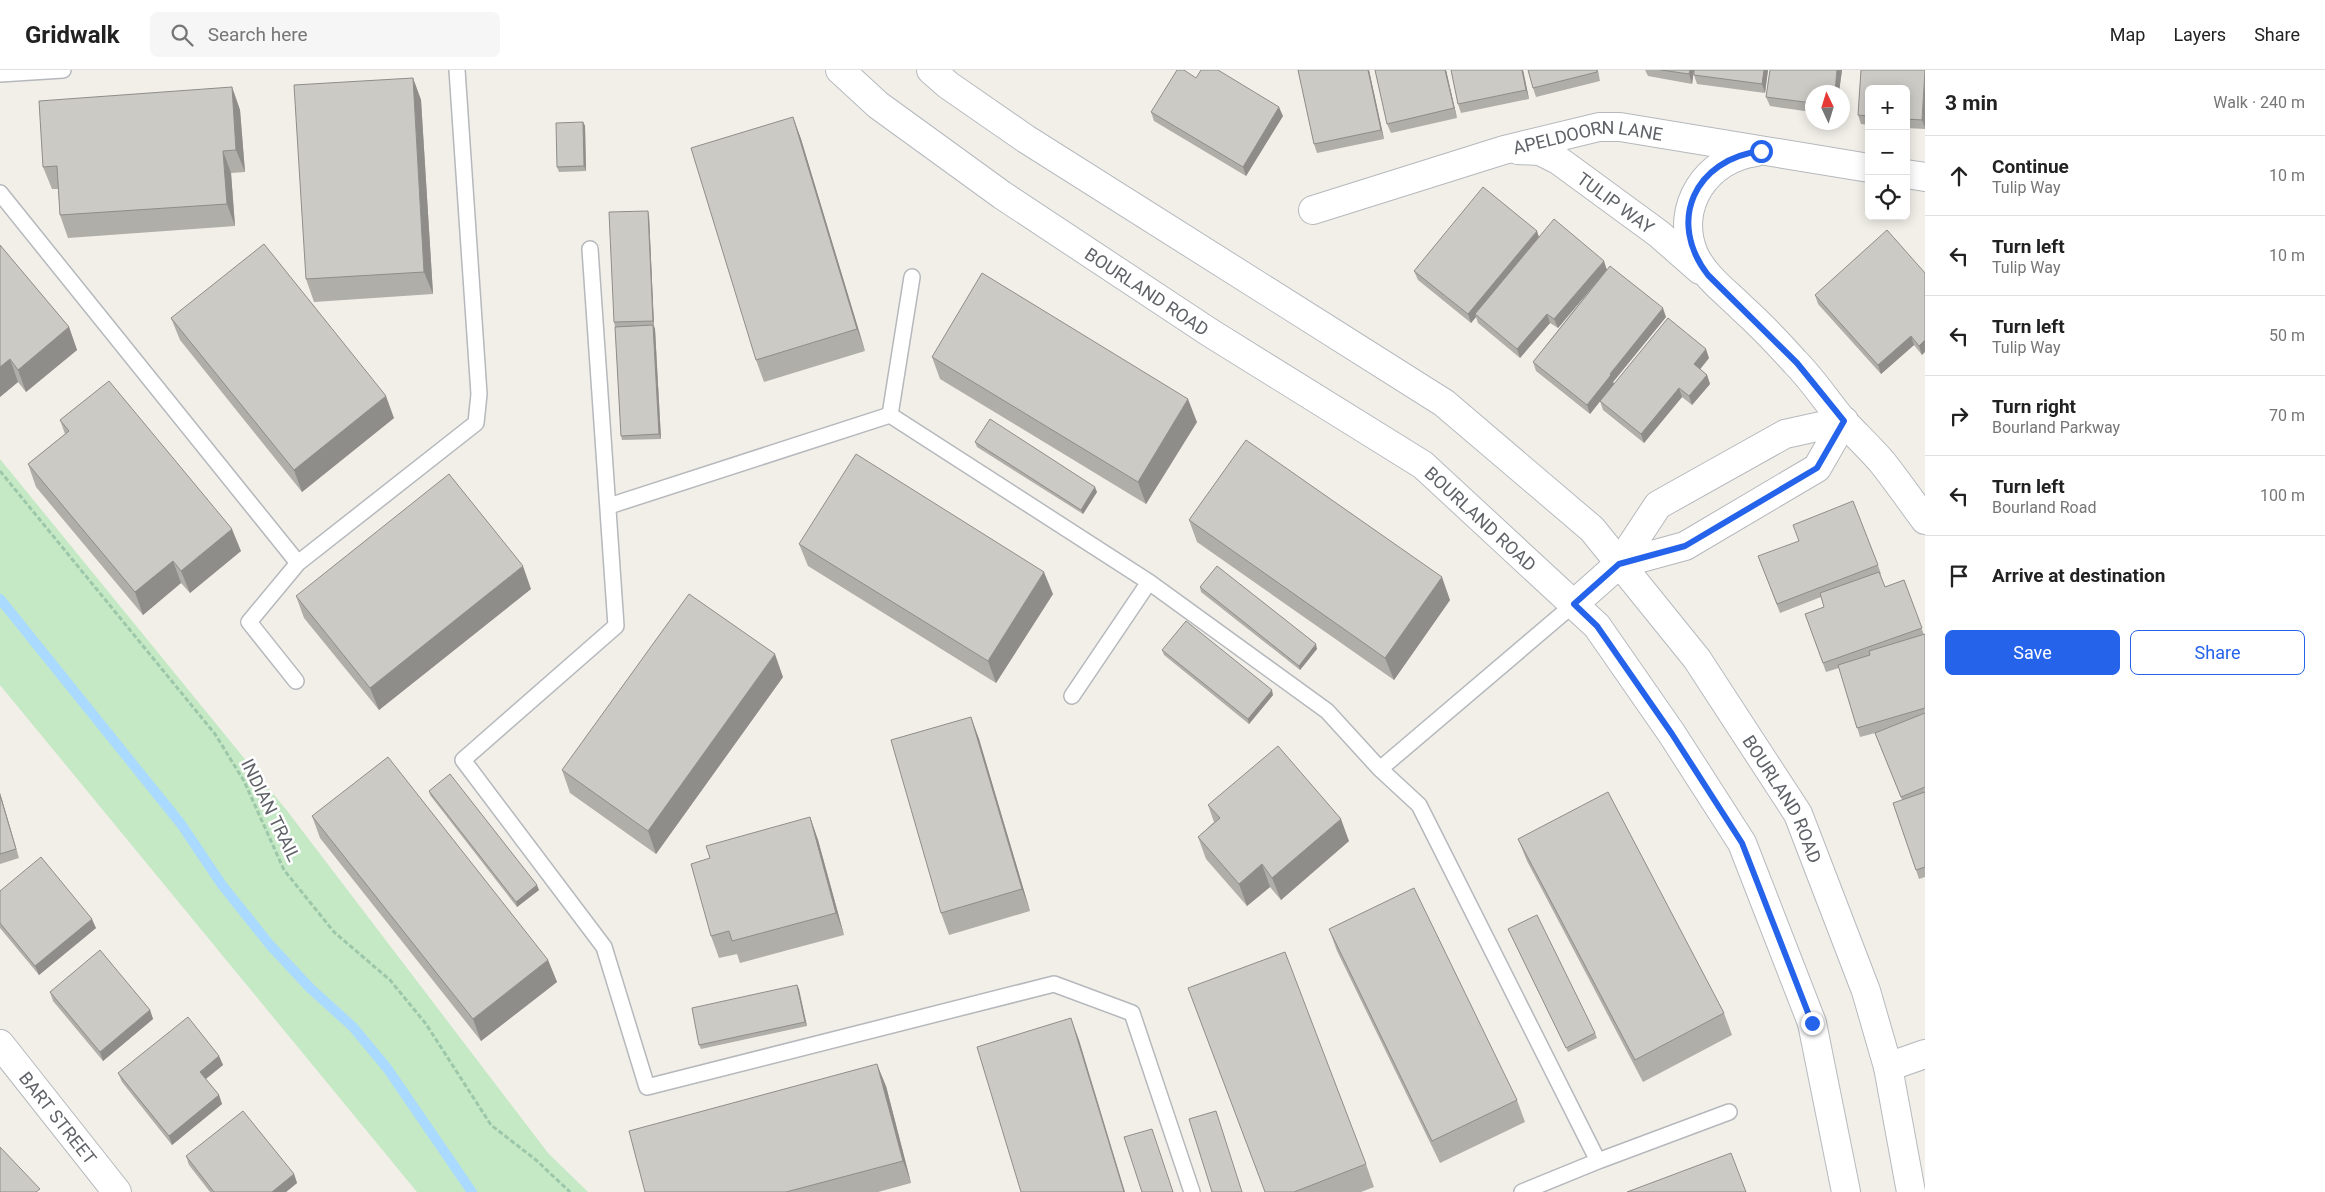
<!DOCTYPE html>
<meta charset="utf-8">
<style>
:root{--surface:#fff;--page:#f6f6f6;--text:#222;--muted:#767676;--line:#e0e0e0;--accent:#2563eb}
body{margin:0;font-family:Roboto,sans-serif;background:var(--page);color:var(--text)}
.controls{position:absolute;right:15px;top:15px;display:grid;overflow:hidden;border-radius:8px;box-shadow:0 2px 12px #0003}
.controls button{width:45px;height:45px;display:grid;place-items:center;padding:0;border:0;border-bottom:1px solid var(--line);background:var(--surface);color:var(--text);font:25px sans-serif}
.compass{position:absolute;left:1805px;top:15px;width:45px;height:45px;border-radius:50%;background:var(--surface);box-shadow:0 2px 12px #0003;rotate:356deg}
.stop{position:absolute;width:15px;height:15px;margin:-11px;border:4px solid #2563eb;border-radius:50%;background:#fff}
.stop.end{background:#2563eb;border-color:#fff;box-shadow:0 1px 5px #0008}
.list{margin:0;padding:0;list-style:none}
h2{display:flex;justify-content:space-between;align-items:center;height:65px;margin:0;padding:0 20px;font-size:21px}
h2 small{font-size:16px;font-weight:400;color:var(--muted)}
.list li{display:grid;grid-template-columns:32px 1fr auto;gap:15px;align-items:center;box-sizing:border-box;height:80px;padding:0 20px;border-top:1px solid var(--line)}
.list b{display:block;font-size:19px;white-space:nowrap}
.list p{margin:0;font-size:16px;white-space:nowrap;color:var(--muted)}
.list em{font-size:16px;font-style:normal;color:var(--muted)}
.actions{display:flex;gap:10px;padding:15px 20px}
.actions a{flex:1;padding:11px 0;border:1px solid var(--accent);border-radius:8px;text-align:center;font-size:18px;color:var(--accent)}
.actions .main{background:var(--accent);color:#fff}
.icon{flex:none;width:28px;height:28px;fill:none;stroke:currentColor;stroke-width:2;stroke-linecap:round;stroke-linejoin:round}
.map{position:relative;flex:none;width:1925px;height:1122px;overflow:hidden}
header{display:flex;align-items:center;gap:30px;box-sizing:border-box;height:70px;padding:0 25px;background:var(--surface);border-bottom:1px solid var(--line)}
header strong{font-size:24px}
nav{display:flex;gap:28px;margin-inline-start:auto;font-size:18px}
.search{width:350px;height:45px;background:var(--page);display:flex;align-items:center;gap:12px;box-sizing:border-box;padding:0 18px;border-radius:8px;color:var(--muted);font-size:19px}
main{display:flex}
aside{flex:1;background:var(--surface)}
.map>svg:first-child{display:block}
.green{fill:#c5e8c5}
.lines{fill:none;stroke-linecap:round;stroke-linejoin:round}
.stream{stroke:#aadaff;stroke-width:10}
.service-casing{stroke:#b5b8bc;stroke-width:18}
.minor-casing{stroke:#b5b8bc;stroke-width:30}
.secondary-casing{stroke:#b6babf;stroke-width:30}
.path{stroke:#9cc7a9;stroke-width:3;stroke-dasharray:5 2.5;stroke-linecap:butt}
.service{stroke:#fff;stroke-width:15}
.minor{stroke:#fff;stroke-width:28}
.secondary{stroke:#fff;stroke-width:28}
.wall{fill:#afaea9}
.shaded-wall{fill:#8f8d8a}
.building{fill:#cccac5;stroke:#8f8d8a}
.route{stroke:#2563eb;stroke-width:6}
.labels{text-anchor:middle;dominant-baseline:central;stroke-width:5;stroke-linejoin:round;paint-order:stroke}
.street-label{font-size:18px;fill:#5f6368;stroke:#fff}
</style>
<header>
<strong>Gridwalk</strong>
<div class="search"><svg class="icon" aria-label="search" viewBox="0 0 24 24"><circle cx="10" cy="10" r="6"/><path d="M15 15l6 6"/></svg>Search here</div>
<nav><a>Map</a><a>Layers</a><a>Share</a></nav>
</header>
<main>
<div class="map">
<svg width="1925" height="1122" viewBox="0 0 1925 1122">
<rect width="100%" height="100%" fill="#f1efe8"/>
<path class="green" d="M0,389L288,742L548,1083L588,1122H417L0,615Z"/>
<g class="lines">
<path class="stream" d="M0,529L181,754L222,815L270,875L310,918L353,957L387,998L472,1122"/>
<defs>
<path id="service" d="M0,4L63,0
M0,123L298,493L476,353L479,324L457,0
M590,179L616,556L463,690L604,877L647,1017L1054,914L1132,943L1192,1122
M890,345L912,207
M609,436L890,345L1149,512L1327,641L1380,699
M296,611L249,552L298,493
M1072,626L1149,512
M1598,1091L1729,1042
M1522,1122L1598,1091L1419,735L1380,699L1574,534"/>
<g id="minor">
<path id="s1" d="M1518,80L1540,81L1558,90L1659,164L1700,200"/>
<path d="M1756,82C1707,88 1674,137 1694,184C1704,206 1726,222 1742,238C1761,255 1778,273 1795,292C1813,310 1827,332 1843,351C1856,365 1870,378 1882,392C1897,411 1911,431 1925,450"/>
<path d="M1906,104L1925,107"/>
<path id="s2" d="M1313,140L1504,80L1599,57H1620L1869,98"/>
<path d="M1619,494L1685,476L1817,398L1844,351"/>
<path d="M1574,534L1619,494L1658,435L1785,364L1844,351"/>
<path id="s3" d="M0,974L117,1122"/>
<path d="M1888,997L1925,984"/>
</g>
<g id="secondary">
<path id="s4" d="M840,0L878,35L1002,125L1209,262L1423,395L1597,556L1672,664L1742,773L1812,953L1846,1122"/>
<path id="s5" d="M931,0L948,15L1026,69L1444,333L1592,459L1697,589L1798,744L1866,921L1888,997L1911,1122"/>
</g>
</defs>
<use href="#service" class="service-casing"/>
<use href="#minor" class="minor-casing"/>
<use href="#secondary" class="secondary-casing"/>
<path class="path" d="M0,401L215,664L244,711L284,800L334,862L390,910L426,954L491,1055L536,1090L570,1122"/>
<use href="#service" class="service"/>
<use href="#minor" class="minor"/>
<use href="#secondary" class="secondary"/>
</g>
<path class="wall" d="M1298,0H1369L1384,69L1317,83L1314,74Z
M1375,0H1446L1457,48L1391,63L1387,54Z
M1451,0H1523L1529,29L1461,43L1458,34Z
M1528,0H1598L1600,11L1536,27L1533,18Z
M1645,0H1694L1692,14L1648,6Z
M1694,0H1768L1765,23L1697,14L1694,5Z
M1770,0H1842L1839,22H1812V42L1770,36L1766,27Z
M1861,0H1925V59L1906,58V19H1869V55L1861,54L1858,45Z
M413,8L421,30L433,224L314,232L306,209Z
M232,17L240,40L245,102L231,103L235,156L68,168L60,145L58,119H52L43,97Z
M1151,42L1283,46L1246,106L1154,51Z
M793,47L801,69L865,281L764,312L756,290Z
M583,52L585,56L586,101L559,102L557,97Z
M649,145L654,255L655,259L661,369L622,370L621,366L615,257L614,252Z
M1539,167L1607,200L1666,247L1613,312L1614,314L1709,288L1700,299L1707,305L1710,314L1692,335L1682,327L1644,373L1603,340L1600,331L1590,344L1536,301L1533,292L1601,206L1558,258L1550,253L1520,288L1478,253L1476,247L1471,253L1418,210L1414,201Z
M0,175L69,257L77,280L26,322L18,312L0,327Z
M1925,203L1922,285L1914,275L1881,304L1818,234L1815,225Z
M171,248L394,348L302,422L180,270Z
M932,287L1197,352L1146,434L940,309Z
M60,350L241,481L190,523L181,513L143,545L36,417L28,394L65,364Z
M975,372L1097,422L1083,444L977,377Z
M1189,450L1450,530L1394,610L1197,472Z
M799,474L1053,524L996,613L808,496Z
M1758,486L1878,495L1881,504H1880L1885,517L1904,510L1924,565L1925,564V807L1919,809L1893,733L1902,730L1875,663L1879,662L1860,667L1839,598L1826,602L1805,544L1824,537L1821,527L1780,543Z
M1200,517L1317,579L1300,600L1201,522Z
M531,519L379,640L304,548L296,526Z
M1162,580L1273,625L1249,654L1164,585Z
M783,607L656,784L570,723L562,700Z
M971,647L979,669L1030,841L949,865L941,843Z
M429,721L539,820L517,837L430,725Z
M0,723L19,788L0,794Z
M1208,735L1349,771L1281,830L1270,817L1247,836L1206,789L1198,767L1214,752Z
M312,746L548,890L557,912L481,971L320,768Z
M810,747L818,770L844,865L740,893L737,884L719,888L711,866L710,788Z
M1518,769L1724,943L1732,965L1643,1012L1527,791Z
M0,821L96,858L39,905L0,858Z
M1329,859L1517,1030L1525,1052L1440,1093L1337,881Z
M1508,859L1595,963L1597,968L1568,982Z
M797,915L807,956L701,979L699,975Z
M50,922L150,940L153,949L103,991L53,931Z
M219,986L223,995L206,1009L219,1025L222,1034L172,1075L122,1012L118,1003Z
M886,1016L911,1113L878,1122H645Z
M186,1086L294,1104L297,1113L286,1122H210L189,1095Z
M1366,1094L1374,1117L1361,1122H1264Z"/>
<path class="shaded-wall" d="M1368,0H1369L1384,69L1381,60Z
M1445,0H1446L1457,48L1454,38Z
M1522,0H1523L1529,29L1526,20Z
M1690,0H1694L1692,14L1689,4Z
M1764,0H1768L1765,23L1762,14Z
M1837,0H1842L1839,22H1835Z
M1925,7V58L1922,50Z
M413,8L421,30L433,224L424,202Z
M232,17L240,40L245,102L236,80Z
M1279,37L1283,46L1246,106L1243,97Z
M793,47L801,69L865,281L857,259Z
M583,52L585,56L586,101L584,96Z
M223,81L231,103L235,156L227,134Z
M648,141L649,145L654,255L653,251Z
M1537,161L1540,170L1475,244L1476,247L1471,253L1468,244Z
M1604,191L1607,200L1558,258L1554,249Z
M1663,238L1666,247L1613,312L1614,314L1590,344L1587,335L1610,304Z
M1547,244L1550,253L1520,288L1517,279Z
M653,255L655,259L661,369L659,364Z
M69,257L77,280L26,322L18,300Z
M1911,266L1914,275L1881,304L1878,295Z
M1925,270V282L1922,285L1919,276Z
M1706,279L1709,288L1697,303L1694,294Z
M10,289L18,312L0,327V297Z
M1707,305L1710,314L1692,335L1689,326Z
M1679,318L1682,327L1644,373L1641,364Z
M386,326L394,348L302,422L294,400Z
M1188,329L1197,352L1146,434L1138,412Z
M1095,417L1097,422L1083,444L1081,440Z
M232,459L241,481L190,523L181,501Z
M173,491L181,513L143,545L135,522Z
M523,496L531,519L379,640L370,618Z
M1044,502L1053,524L996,613L988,591Z
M1442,507L1450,530L1394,610L1385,588Z
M1316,574L1317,579L1300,600L1299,596Z
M775,584L783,607L656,784L648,761Z
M1272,620L1273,625L1249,654L1248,649Z
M971,647L979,669L1030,841L1022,819Z
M0,723L19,788L0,725Z
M810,747L818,770L844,865L836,843Z
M1341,749L1349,771L1281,830L1272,808Z
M1262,794L1270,817L1247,836L1239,814Z
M537,815L539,820L517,837L516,832Z
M92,849L96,858L39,905L35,896Z
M548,890L557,912L481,971L473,949Z
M797,915L799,919L807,956L805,952Z
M150,940L153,949L103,991L100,982Z
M1071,948L1079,970L1125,1122H1124Z
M219,986L223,995L203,1011L200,1002Z
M877,994L886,1016L911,1113L903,1091Z
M219,1025L222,1034L172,1075L169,1066Z
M294,1104L297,1113L286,1122H272Z"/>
<path class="building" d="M1177,0H1184L1196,8L1201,0H1218L1279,37L1243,97L1151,42Z
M1298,0H1368L1381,60L1314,74Z
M1375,0H1445L1454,38L1387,54Z
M1451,0H1522L1526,20L1458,34Z
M1528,0H1597V2L1533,18Z
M1661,0H1690L1689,4Z
M1694,0H1764L1762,14L1694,5Z
M1770,0H1837L1835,22H1812V33L1766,27Z
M1861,0H1925L1922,50L1906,49V19H1869V46L1858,45Z
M413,8L424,202L306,209L294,15Z
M232,17L236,80L223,81L227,134L60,145L57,96L43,97L39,31Z
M793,47L857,259L756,290L691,78Z
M583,52L584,96L557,97L556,53Z
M1483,117L1537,161L1468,244L1414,201Z
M648,141L653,251L614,252L609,142Z
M1554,149L1604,191L1554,249L1547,244L1517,279L1475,244Z
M1887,160L1925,203V270L1919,276L1911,266L1878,295L1815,225Z
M264,174L386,326L294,400L171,248Z
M0,175L69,257L18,300L10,289L0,297Z
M1610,196L1663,238L1610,304L1611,305L1587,335L1533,292Z
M982,203L1188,329L1138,412L932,287Z
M1668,248L1706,279L1694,294L1707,305L1689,326L1679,318L1641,364L1600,331Z
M653,255L659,364L621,366L615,257Z
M109,311L232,459L181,501L173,491L135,522L28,394L69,361L60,350Z
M990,349L1095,417L1081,440L975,372Z
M1246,370L1442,507L1385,588L1189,450Z
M856,384L1044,502L988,591L799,474Z
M449,404L523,496L370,618L296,526Z
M1853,431L1878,495L1777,534L1758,486L1799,471L1793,455Z
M1217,496L1316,574L1299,596L1200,517Z
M1879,502L1885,517L1904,510L1922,558L1823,593L1805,544L1824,537L1820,523Z
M689,524L775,584L648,761L562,700Z
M1186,551L1272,620L1248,649L1162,580Z
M1925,564V638L1857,658L1838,595L1870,585L1869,581Z
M1925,643V717L1901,727L1875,663Z
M971,647L1022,819L941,843L891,670Z
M1278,676L1341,749L1272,808L1262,794L1239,814L1198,767L1220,748L1208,735Z
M388,687L548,890L473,949L312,746Z
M450,704L537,815L516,832L429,721Z
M1608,722L1724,943L1635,990L1518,769Z
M1925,722V797L1916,800L1893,733Z
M0,725L16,779L0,784Z
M810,747L836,843L732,871L729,861L711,866L691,794L710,788L706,776Z
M41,787L92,849L35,896L0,853V821Z
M1414,818L1517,1030L1432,1071L1329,859Z
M1537,845L1595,963L1566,978L1508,859Z
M100,880L150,940L100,982L50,922Z
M1285,882L1366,1094L1294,1122H1265L1188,918Z
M797,915L805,952L699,975L692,938Z
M188,947L219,986L200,1002L219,1025L169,1066L118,1003Z
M1071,948L1124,1122H1021L977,977Z
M877,994L903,1091L786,1122H645L629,1061Z
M243,1041L294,1104L272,1122H214L186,1086Z
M1216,1041L1242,1122H1212L1189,1049Z
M1152,1059L1173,1122H1142L1124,1067Z
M0,1077L40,1119L36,1122H0Z
M1731,1083L1746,1122H1627Z"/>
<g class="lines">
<path class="route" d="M1761,81C1695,89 1666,151 1708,205L1797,293L1844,351L1817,398L1685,476L1619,494L1574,534L1597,556L1672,664L1742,773L1812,953"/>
</g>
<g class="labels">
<g class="street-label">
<text stroke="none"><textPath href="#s2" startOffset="286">APELDOORN LANE</textPath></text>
<text stroke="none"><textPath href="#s1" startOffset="114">TULIP WAY</textPath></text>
<text stroke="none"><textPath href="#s4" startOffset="379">BOURLAND ROAD</textPath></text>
<text stroke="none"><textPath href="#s4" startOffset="784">BOURLAND ROAD</textPath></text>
<text stroke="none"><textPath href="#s5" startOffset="1138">BOURLAND ROAD</textPath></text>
<text transform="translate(271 740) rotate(64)">INDIAN TRAIL</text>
<text stroke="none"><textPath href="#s3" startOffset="94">BART STREET</textPath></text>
</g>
</g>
</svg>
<div class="controls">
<button>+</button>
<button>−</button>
<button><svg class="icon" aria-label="locate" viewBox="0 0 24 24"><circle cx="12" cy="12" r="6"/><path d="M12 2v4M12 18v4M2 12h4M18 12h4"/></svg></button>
</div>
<svg class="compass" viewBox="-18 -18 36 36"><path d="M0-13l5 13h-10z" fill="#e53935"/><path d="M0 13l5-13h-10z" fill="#767676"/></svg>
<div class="stop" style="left:1761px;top:81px"></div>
<div class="stop end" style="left:1812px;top:953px"></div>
</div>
<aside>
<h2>3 min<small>Walk · 240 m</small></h2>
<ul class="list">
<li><svg class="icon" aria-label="ahead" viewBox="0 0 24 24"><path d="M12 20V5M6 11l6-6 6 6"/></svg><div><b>Continue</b><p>Tulip Way</p></div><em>10 m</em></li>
<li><svg class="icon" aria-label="left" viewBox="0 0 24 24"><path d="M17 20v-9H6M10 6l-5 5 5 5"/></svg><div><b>Turn left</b><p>Tulip Way</p></div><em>10 m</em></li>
<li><svg class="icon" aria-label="left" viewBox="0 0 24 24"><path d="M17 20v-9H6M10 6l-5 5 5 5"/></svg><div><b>Turn left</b><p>Tulip Way</p></div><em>50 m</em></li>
<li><svg class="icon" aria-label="right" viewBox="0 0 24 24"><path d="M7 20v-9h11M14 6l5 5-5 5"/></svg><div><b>Turn right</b><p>Bourland Parkway</p></div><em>70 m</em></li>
<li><svg class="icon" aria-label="left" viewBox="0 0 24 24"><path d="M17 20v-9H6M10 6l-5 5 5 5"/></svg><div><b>Turn left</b><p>Bourland Road</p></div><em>100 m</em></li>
<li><svg class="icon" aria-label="arrive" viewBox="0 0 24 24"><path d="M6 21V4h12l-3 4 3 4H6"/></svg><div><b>Arrive at destination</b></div></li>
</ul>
<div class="actions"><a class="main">Save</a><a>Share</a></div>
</aside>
</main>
